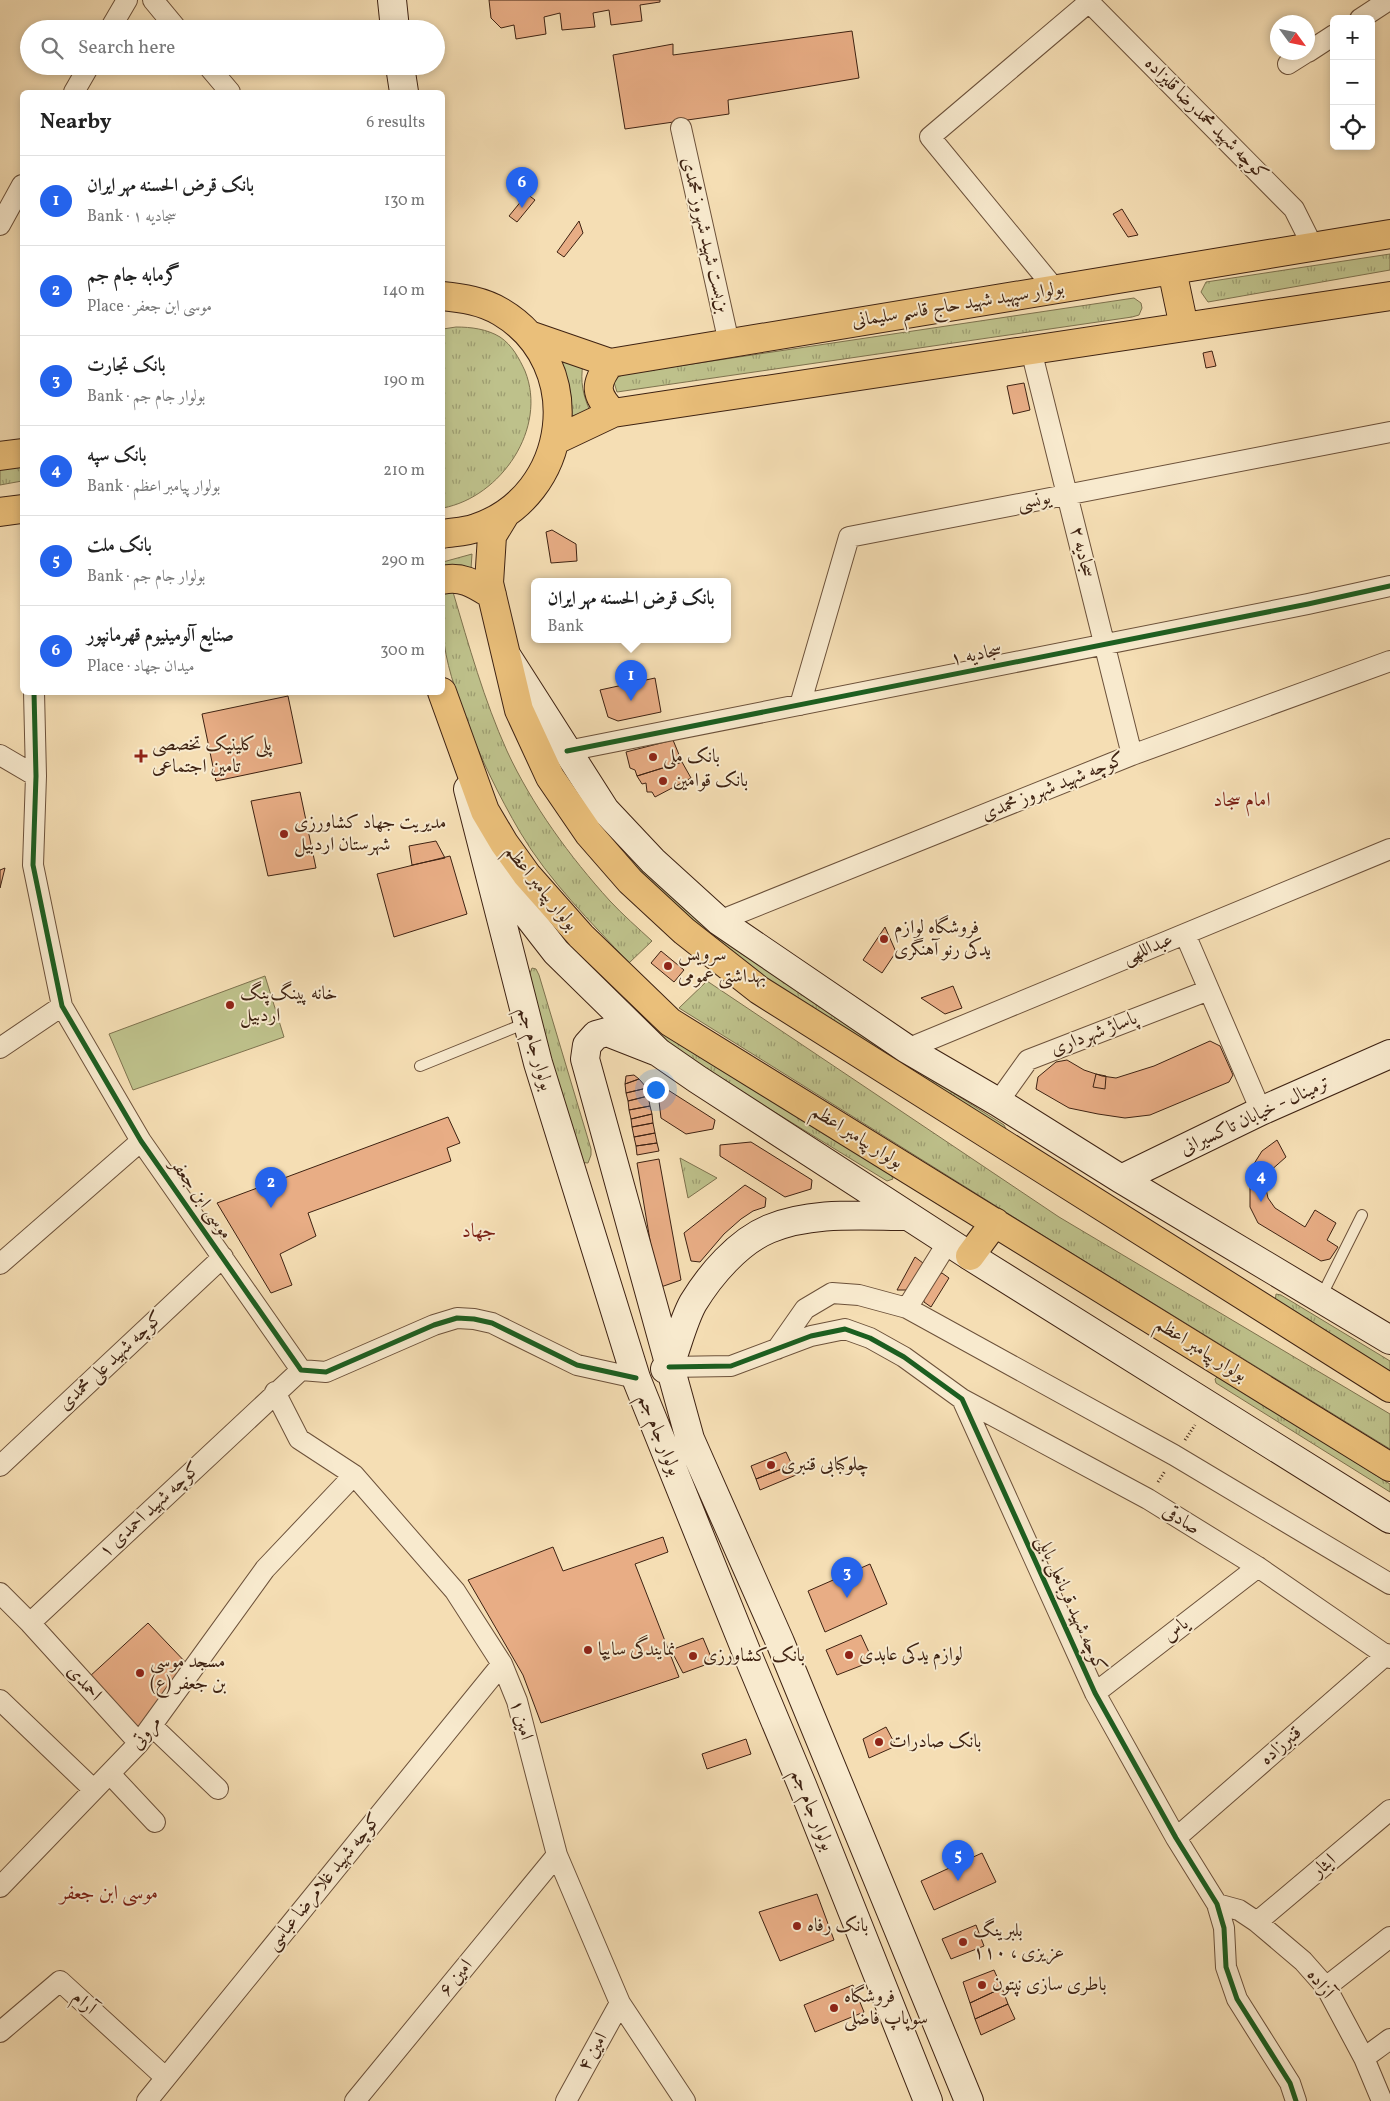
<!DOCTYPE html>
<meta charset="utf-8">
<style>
:root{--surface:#fff;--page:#f2f2f2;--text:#222;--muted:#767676;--line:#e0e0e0;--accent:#2563eb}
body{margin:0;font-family:Vollkorn,Amiri,serif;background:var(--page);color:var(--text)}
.controls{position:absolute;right:15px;top:15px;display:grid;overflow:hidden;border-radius:8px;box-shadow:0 2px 8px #0003}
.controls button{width:45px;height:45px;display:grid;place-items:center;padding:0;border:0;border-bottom:1px solid var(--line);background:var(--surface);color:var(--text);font:25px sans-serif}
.compass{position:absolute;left:1270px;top:15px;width:45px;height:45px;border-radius:50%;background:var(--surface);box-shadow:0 2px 8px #0003;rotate:123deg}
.you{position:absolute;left:655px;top:1089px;width:18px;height:18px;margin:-12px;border:4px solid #fff;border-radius:50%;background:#1a73e8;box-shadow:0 0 0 8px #1a73e833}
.badge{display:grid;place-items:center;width:32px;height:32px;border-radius:50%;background:var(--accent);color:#fff;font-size:16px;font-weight:700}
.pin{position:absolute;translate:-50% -41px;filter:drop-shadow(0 1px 2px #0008)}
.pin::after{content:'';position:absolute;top:26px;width:18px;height:15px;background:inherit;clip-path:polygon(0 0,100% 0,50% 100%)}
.popup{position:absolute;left:531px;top:578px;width:200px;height:65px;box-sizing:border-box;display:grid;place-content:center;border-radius:8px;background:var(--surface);filter:drop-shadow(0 1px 4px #0005);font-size:16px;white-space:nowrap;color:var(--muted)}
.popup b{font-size:19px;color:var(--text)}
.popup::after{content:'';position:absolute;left:50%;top:100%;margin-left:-10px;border:10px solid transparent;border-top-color:var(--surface)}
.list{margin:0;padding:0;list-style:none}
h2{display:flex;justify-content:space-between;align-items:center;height:65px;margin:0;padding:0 20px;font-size:21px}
h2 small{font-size:16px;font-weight:400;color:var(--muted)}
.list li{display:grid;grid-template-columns:32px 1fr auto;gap:15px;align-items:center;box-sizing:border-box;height:90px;padding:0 20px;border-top:1px solid var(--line)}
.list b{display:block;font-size:19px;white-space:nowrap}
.list p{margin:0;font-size:16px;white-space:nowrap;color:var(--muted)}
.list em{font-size:16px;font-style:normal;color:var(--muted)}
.icon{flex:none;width:28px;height:28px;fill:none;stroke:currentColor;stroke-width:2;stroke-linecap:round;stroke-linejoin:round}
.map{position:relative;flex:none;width:1390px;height:2101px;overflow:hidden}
.search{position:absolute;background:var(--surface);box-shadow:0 2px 8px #0003;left:20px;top:20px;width:425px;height:55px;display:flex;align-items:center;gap:12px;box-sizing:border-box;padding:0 18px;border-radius:28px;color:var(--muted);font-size:19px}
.panel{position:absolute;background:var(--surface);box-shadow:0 2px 8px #0003;left:20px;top:90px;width:425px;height:605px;border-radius:8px}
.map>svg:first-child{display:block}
.grass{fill:url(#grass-tufts);stroke:#7e724e}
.pitch{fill:#bec18b;stroke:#7e724e}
.building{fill:#e8ad85;stroke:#3e2212}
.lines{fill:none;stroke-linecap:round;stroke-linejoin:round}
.lane-casing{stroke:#6c513a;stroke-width:12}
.street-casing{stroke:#6c513a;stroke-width:22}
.secondary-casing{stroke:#3e2212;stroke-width:30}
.primary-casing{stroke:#3e2212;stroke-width:30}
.path{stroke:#3e2212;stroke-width:3;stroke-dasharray:1 2.5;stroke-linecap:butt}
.lane{stroke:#f8eace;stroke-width:10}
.street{stroke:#f8eace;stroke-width:20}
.secondary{stroke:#f8eace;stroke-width:28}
.primary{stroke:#eabf7a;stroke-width:28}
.cycleway-casing{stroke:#f8eace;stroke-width:8}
.cycleway{stroke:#1b5e20;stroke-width:5}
.poi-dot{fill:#8f2418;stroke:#f8eace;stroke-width:2}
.labels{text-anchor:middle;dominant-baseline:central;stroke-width:4;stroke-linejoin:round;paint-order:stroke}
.street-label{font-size:19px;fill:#3e2212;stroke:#f8eace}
.poi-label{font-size:19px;fill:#3e2212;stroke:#f8eace;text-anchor:start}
.neighbourhood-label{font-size:20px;fill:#7a1f14;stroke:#f8eace}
</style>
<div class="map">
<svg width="1390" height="2101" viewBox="0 0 1390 2101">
<defs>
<pattern id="grass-tufts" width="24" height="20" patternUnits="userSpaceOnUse" patternTransform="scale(1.25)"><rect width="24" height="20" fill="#bec18b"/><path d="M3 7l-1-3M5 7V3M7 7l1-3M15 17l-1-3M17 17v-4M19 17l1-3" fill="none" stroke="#9c9c70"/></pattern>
</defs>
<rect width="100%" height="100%" fill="#f5deb4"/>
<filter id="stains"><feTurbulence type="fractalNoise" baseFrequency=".004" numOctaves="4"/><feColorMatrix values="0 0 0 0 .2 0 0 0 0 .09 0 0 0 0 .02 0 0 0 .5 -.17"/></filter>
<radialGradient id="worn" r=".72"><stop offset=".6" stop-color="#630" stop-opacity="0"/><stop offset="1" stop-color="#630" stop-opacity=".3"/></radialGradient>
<path class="grass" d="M1390,254V270L1208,302L1201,292L1206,282Z
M1134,298L1141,303L1142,308L1139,315L1132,317L617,392L613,379L625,374Z
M456,327C471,327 487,329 500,337C512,345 519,358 525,371C548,428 501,497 443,508V329Z
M559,360L583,364C580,382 583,395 590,411L572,416C572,395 569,378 559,360Z
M22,467V481L0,485V469Z
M472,554L471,569L461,565L443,567V562Z
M442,586L453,592C469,646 484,700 507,751C532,805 570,857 610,901C623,915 638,928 652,941L629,963C591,922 549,881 520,832C499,796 481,759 466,720C456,692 445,662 443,632C441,617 443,601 442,586Z
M566,778L571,779L621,843L682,907L742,954L808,994L958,1096L1004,1125L1008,1133L762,976L678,913L617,848L566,786Z
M526,897L611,988L646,1020L684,1046L890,1172L893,1179L887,1181L680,1054L606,994Z
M532,968L536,969L539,975L591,1149V1155L588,1163L578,1162L575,1155L532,984L530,973Z
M707,981L1059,1217L1390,1414V1449L1044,1236L679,1008Z
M680,1158L717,1178L688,1198Z
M1276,1294L1281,1295L1390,1361V1371L1275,1303Z
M1218,1376L1390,1484V1492L1216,1383L1215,1379Z"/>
<path class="pitch" d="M265,976L284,1037L133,1090L109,1034Z"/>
<path class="building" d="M489,0H660V2L640,5L642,21L611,25L609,10L593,13L595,27L562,30L560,13L544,17L546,34L516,39L514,25L501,28L491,18Z
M852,31L859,78L728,100L729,114L625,129L613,55L673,44V55Z
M527,194L535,200L517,222L509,216Z
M1122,209L1138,235L1128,237L1113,214Z
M579,221L583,233L564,257L557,252Z
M1212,351L1216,366L1206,368L1203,353Z
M1024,383L1030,410L1013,414L1007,386Z
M552,530L576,544L577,561L551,563L546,532Z
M655,678L661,712L618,721L608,717L600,690Z
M288,696L302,763L216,781L202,714Z
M673,740L682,762L637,776L635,770L630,768L626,752Z
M682,762L691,778L655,797L652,792H647L646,783L642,784L637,776Z
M300,792L316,868L268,876L251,801Z
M436,841L445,858L412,865L409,846Z
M450,856L467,914L394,937L377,874Z
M5,868L0,888V870Z
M885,927L896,952L882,973L863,960Z
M661,951L684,970L674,982L651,963Z
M953,986L962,1008L945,1014L921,998Z
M1210,1041L1220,1046L1233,1075L1229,1082L1150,1115L1125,1118L1098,1114L1069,1108L1036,1089L1038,1077L1056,1062L1067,1060L1084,1070L1102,1076L1116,1078L1154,1066Z
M1096,1074L1106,1076L1105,1089L1093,1087Z
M634,1075L639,1079L625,1084L626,1076Z
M639,1079L647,1088L626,1093L625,1084Z
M647,1088L648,1096L628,1101L626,1093Z
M668,1090L715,1120L713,1129L686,1134L661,1118L658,1093Z
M648,1096L650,1106L629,1110L628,1101Z
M650,1106L652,1114L631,1119L629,1110Z
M652,1114L653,1123L632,1127L631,1119Z
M448,1117L460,1143L447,1148L451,1161L308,1213L316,1236L280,1254L292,1285L271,1293L217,1203Z
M653,1123L655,1133L634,1137L632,1127Z
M655,1133L657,1143L636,1146L634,1137Z
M1277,1140L1286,1157L1269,1172L1266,1189L1268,1198L1275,1208L1305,1227L1315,1210L1336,1223L1327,1240L1338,1247L1330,1259L1321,1261L1258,1223L1250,1207V1181L1252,1167L1262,1151Z
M751,1142L812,1180L811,1189L785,1197L720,1156V1145Z
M657,1143L659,1151L637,1155L636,1146Z
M659,1159L681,1280L658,1288L637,1163Z
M745,1185L766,1198L765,1207L753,1211L741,1219L724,1234L700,1262L691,1261L684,1233Z
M915,1257L923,1263L925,1269L911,1290H897Z
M942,1273L949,1278L931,1307L924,1302L923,1293L933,1278Z
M786,1452L792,1465L756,1479L751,1466Z
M792,1465L796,1475L760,1490L756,1479Z
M663,1537L668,1552L635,1564L679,1677L541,1723L523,1675L468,1580L553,1547L563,1571Z
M870,1564L887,1604L825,1632L808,1591Z
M148,1623L191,1668L137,1728L89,1677Z
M861,1635L873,1661L837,1675L826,1650Z
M703,1638L713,1662L683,1673L671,1650Z
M886,1727L896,1746L869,1758L863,1739Z
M746,1739L751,1754L707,1769L702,1754Z
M982,1853L996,1882L934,1910L921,1881Z
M817,1894L834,1940L780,1961L759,1912Z
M976,1925L984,1946L951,1959L942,1939Z
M994,1970L1002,1988L970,2003L963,1982Z
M853,1985L864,2012L815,2032L804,2005Z
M1002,1988L1008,2004L975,2019L970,2003Z
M1008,2004L1015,2019L981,2035L975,2019Z"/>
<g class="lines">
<defs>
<path id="lane" d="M420,1066L526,1023
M1321,1297L1362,1215"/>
<path id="street" d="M153,0L177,29
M1087,0L1294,209L1313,247
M1360,19L1389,0
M110,29L127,0
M1308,52L1334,35
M1288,64L1307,52
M208,66L230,92
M74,92L89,66
M681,128L729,343
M0,225L22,185
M1055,289L930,137L1089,2
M1031,350L1132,755
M34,692L36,776L33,865L62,1006L141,1141L301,1370L326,1372L434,1325L457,1318L474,1319L492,1323L577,1365L636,1378
M800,705L849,537L1390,432
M567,751L1308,604L1390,586
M0,755L36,776
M719,921L1132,755L1390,661
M1185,934L1261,1111
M0,1048L62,1006
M907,1049L1390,849
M998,1102L1028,1060L1209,990
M0,1264L141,1141
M907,1308L948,1242
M777,1349L805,1309L832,1293L859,1295L907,1308L1174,1455L1390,1584
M669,1367L731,1366L811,1336L845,1329L870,1338L904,1357L962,1399L1095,1693L1176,1838L1217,1904L1224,1928L1226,1967L1237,1999L1290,2083L1296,2101
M275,1392L299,1439L354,1475L455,1591L502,1664L517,1701L557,1855L620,2003L685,2101
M962,1399L1148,1499L1258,1567L1390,1658
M0,1466L223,1257
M0,1593L30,1623L301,1370
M30,1623L139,1743
M1095,1693L1258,1567
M0,1700L93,1789
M152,1726L218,1789
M110,1774L155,1822
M1176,1838L1387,1654
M0,1887L139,1743L265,1569L354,1475
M1217,1904L1239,1910L1257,1922L1303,1961L1326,1987L1364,2058L1382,2101
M1257,1922L1390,1810
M1326,1987L1390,1937
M0,2032L60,1981L165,2077
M1364,2058L1390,2039
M147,2101L502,1664
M355,2101L557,1855
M566,2101L620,2003"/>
<path id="secondary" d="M392,0L395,29
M400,66L404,92
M508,658L605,810L653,861L719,921L907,1049L998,1102L1121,1179L1390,1340
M468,789L538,1063L636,1378L746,1651L802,1785L928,2101
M493,871L556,952L658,1052L697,1079L970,1256L1390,1519
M658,1052L607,1032L596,1035L587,1045L585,1059L690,1439L780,1642L969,2101
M1121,1179L1261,1111L1390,1054
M665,1369L669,1367C677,1347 683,1321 693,1303C710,1275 738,1242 769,1229C812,1211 863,1216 908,1216"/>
<path id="primary" d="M1172,270L1184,327
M442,296C462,298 483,301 501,312C588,364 571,496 476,528C466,532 453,532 442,534
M529,335L610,363L1390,234
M610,363C594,385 595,394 613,413
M556,440L613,413L1390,296
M0,456L22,453
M0,512L22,509
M506,513L492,536L489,583L519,710L550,777L589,834L630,881L684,931L759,990L1390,1388
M442,580C462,575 476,585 492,595
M442,692L485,811L504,843L527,875L581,936L670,1022L1390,1467
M970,1256L995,1222"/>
</defs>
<use href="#lane" class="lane-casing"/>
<use href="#street" class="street-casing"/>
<use href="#secondary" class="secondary-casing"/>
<use href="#primary" class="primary-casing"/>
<path class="path" d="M1185,1440L1195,1425
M1158,1482L1165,1471"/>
<use href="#lane" class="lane"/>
<use href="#street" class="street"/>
<use href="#secondary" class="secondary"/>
<use href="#primary" class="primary"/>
<defs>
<path id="cycleway" d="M34,692L36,776L33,865L62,1006L141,1141L301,1370L326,1372L434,1325L457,1318L474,1319L492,1323L577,1365L636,1378
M567,751L1308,604L1390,586
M669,1367L731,1366L811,1336L845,1329L870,1338L904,1357L962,1399L1095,1693L1176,1838L1217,1904L1224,1928L1226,1967L1237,1999L1290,2083L1296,2101"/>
</defs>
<use href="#cycleway" class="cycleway-casing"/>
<use href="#cycleway" class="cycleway"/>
</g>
<g class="poi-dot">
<path d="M138.5 748.5h5v5h5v5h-5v5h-5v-5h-5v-5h5z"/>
<circle cx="653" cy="757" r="5"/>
<circle cx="663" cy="781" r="5"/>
<circle cx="284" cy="834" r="5"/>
<circle cx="884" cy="939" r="5"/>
<circle cx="668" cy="966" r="5"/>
<circle cx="230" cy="1005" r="5"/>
<circle cx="771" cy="1465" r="5"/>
<circle cx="588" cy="1650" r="5"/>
<circle cx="849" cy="1655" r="5"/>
<circle cx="693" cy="1656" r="5"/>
<circle cx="140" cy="1673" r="5"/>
<circle cx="879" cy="1742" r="5"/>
<circle cx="797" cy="1926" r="5"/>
<circle cx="963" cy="1942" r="5"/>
<circle cx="982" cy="1985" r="5"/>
<circle cx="834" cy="2008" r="5"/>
</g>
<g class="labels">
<g class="street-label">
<text transform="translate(1206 119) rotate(45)">کوچه شهید محمدرضا قلیزاده</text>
<text transform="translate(705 235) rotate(77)">بن‌بست شهید شهروز محمدی</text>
<text transform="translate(958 305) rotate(-9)">بولوار سپهبد شهید حاج قاسم سلیمانی</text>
<text transform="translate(1034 501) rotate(-11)">یونسی</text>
<text transform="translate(1082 552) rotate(76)">سجادیه ۲</text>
<text transform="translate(976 655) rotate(-11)">سجادیه ۱</text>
<text transform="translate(1053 787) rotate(-22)">کوچه شهید شهروز محمدی</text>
<text transform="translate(541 888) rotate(51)">بولوار پیامبر اعظم</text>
<text transform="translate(1148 949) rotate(-23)">عبداللهی</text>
<text transform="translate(1094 1034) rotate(-21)">پاساژ شهرداری</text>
<text transform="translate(535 1049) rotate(74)">بولوار جام جم</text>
<text transform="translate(1255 1116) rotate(-25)">ترمینال - خیابان تاکسیرانی</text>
<text transform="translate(857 1137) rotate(32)">بولوار پیامبر اعظم</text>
<text transform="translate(201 1199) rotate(55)">موسی ابن جعفر</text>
<text transform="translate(1201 1350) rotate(32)">بولوار پیامبر اعظم</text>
<text transform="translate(111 1361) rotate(-43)">کوچه شهید علی محمدی</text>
<text transform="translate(659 1435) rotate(68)">بولوار جام جم</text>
<text transform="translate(150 1510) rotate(-43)">کوچه شهید احمدی ۱</text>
<text transform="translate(1181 1520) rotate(32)">صادقی</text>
<text transform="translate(1071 1604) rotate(66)">کوچه شهید قربانعلی بابلی</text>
<text transform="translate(1176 1630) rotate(-38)">یاس</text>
<text transform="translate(84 1683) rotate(48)">احمدی</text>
<text transform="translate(521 1720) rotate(74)">امین ۱</text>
<text transform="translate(146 1733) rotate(-51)">مروتی</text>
<text transform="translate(1281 1746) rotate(-41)">قنبرزاده</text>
<text transform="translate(812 1810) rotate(68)">بولوار جام جم</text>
<text transform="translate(1324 1866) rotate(-40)">ایثار</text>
<text transform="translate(324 1882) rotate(-51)">کوچه شهید غلامرضا عباسی</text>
<text transform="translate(456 1978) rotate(-51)">امین ۶</text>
<text transform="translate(1320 1984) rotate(53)">آزاده</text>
<text transform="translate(84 2003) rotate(42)">آرام</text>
<text transform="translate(593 2052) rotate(-61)">امین ۴</text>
</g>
<g class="poi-label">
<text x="152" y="745">پلی‌کلینیک تخصصی<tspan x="152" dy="22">تامین اجتماعی</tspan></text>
<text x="663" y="757">بانک ملی</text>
<text x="673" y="781">بانک قوامین</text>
<text x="294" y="823">مدیریت جهاد کشاورزی<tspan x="294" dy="22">شهرستان اردبیل</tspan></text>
<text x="894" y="928">فروشگاه لوازم<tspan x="894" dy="22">یدکی رنو آهنگری</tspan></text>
<text x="678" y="955">سرویس<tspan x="678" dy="22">بهداشتی عمومی</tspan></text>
<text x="240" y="994">خانه پینگ‌پنگ<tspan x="240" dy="22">اردبیل</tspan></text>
<text x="781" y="1465">چلوکبابی قنبری</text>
<text x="598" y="1650">نمایندگی سایپا</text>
<text x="859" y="1655">لوازم یدکی عابدی</text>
<text x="703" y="1656">بانک کشاورزی</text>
<text x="150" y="1662">مسجد موسی<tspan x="150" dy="22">بن جعفر (ع)</tspan></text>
<text x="889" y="1742">بانک صادرات</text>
<text x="807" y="1926">بانک رفاه</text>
<text x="973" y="1931">بلبرینگ<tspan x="973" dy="22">۱۱۰ ، عزیزی</tspan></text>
<text x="992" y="1985">باطری سازی نپتون</text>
<text x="844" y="1997">فروشگاه<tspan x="844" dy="22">سوپاپ فاضلی</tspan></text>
</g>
<g class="neighbourhood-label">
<text x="1242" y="801">امام سجاد</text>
<text x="479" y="1232">جهاد</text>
<text x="109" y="1894">موسی ابن جعفر</text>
</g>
</g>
<rect width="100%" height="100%" filter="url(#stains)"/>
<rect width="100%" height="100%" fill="url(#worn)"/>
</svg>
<div class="controls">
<button>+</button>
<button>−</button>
<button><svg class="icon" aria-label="locate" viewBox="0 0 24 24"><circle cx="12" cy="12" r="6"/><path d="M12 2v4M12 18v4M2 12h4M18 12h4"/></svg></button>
</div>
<svg class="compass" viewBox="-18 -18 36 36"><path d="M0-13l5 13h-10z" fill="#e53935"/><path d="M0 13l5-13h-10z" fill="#767676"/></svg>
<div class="you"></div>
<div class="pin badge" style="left:631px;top:701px">1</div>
<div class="popup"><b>بانک قرض الحسنه مهر ایران</b>Bank</div>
<div class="pin badge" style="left:271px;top:1208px">2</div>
<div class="pin badge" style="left:847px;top:1598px">3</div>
<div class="pin badge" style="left:1261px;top:1202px">4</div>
<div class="pin badge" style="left:958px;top:1881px">5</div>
<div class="pin badge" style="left:522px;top:208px">6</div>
<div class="search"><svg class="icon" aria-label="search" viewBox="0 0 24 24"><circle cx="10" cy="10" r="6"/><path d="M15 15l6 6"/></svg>Search here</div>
<section class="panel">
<h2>Nearby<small>6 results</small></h2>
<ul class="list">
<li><span class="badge">1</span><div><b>بانک قرض الحسنه مهر ایران</b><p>Bank · سجادیه ۱</p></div><em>130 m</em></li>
<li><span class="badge">2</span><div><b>گرمابه جام جم</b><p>Place · موسی ابن جعفر</p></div><em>140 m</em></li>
<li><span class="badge">3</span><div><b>بانک تجارت</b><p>Bank · بولوار جام جم</p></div><em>190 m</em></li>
<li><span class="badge">4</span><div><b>بانک سپه</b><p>Bank · بولوار پیامبر اعظم</p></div><em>210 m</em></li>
<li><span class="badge">5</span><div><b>بانک ملت</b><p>Bank · بولوار جام جم</p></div><em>290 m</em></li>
<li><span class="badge">6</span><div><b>صنایع آلومینیوم قهرمانپور</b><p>Place · میدان جهاد</p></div><em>300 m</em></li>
</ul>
</section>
</div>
